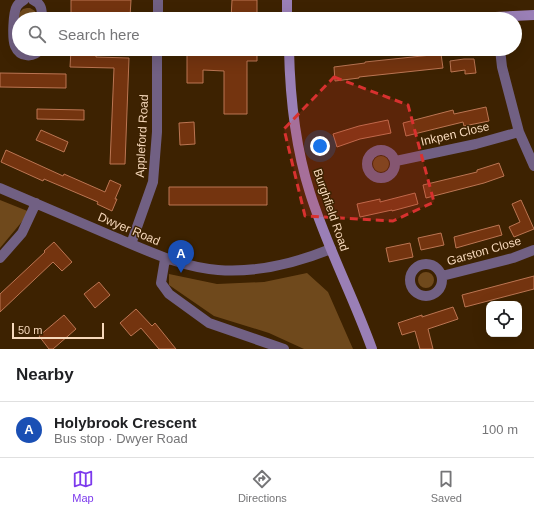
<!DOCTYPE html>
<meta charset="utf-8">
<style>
:root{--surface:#fff;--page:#f6f6f6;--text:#202124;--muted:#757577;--line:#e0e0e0;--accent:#7c3aed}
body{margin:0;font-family:Helvetica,sans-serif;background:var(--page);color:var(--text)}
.controls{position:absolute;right:12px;bottom:12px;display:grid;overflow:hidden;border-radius:8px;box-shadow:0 4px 16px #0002}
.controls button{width:36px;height:36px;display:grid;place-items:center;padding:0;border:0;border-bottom:1px solid var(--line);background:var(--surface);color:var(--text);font:20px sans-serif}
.scale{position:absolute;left:12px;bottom:10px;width:92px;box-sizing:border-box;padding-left:4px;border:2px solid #f7d9bc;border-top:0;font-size:11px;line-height:14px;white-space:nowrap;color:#f7d9bc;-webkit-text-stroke:3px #3d2201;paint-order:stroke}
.you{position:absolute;left:320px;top:146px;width:14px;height:14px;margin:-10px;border:3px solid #fff;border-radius:50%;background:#1a73e8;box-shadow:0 0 0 6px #1a73e833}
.badge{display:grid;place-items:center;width:26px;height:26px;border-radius:50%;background:var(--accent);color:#fff;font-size:13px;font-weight:700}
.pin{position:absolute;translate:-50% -33px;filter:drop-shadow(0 1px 2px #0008)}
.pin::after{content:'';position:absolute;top:21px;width:14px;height:12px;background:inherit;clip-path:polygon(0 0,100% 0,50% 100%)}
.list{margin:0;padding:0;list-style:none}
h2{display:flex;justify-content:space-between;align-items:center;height:52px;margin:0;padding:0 16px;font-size:17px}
h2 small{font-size:13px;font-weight:400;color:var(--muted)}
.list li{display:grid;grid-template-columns:26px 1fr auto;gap:12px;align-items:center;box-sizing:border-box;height:56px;padding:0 16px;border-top:1px solid var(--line)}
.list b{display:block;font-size:15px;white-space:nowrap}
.list p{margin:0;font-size:13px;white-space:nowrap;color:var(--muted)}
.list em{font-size:13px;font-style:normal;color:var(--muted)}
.icon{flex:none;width:22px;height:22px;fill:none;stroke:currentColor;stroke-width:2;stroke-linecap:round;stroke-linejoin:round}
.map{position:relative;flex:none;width:534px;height:349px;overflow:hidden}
.search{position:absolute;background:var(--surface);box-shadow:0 4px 16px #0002;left:12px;right:12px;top:12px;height:44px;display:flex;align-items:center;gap:10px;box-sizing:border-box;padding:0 14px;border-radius:22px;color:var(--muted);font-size:15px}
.sheet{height:108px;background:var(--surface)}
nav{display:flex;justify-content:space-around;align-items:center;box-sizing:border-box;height:56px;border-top:1px solid var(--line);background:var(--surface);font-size:11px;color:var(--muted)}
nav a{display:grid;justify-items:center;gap:2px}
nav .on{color:var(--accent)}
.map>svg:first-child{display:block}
.green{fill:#6f491c}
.building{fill:#74340f;stroke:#bb7552}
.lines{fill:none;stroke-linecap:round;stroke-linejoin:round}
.street{stroke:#716083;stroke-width:10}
.secondary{stroke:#9a7fb6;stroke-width:10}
.marked{fill:#d8312f;fill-opacity:0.2;stroke:#d8312f;stroke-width:3;stroke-dasharray:8 5;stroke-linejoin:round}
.labels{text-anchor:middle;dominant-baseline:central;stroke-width:3;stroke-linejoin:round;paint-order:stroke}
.street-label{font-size:12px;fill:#f7d9bc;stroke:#3d2201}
</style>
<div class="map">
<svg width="534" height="349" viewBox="0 0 534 349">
<rect width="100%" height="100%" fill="#3d2201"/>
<path class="green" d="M27,8H30L35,11L38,19H19V44L18,40L19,13L23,9Z
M373 164a8 8 0 1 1 16 0a8 8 0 1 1-16 0Z
M0,200L30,212L0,248Z
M418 280a8 8 0 1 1 16 0a8 8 0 1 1-16 0Z
M307,273L328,292L353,349H304L269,333L214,316L169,285V274L217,284L264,282Z"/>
<path class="building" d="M71,0H131L130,17L71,16Z
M232,0H257V19H231Z
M187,49H257V61H247V114H224V71L203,70V83H187Z
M71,50L96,51V57L129,58L125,164H110L114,68L70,67Z
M441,54L443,68L359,77V78L335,81L334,67L365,63V62Z
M464,59H474L476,73L465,74V70L451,72L450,61Z
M0,73L66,74V88L0,87Z
M486,107L489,121L464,126L463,122L406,136L403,123L453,110L454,114Z
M37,109L84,110V120L37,119Z
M388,120L391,133L360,139L337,147L333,134L359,126Z
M194,122L195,144L180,145L179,123Z
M41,130L68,142L64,152L36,140Z
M6,150L63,176L64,174L105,192L110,180L121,185L115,199H117L112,211L97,204L98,202L44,179L43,181L1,162Z
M499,163L504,176L484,183L426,198L423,185L477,172V170Z
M169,187H267V205H169Z
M415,193L418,204L392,211V210L360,217L357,204L380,199V202Z
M521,200L534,229L514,237L509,227L520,222L512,204Z
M499,225L502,235L456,248L454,237Z
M441,233L444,245L421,250L418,238Z
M54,242L72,262L62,271L53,262L0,312V294L45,252L44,251Z
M410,243L413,257L389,262L386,248Z
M534,276V289L465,307L462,295Z
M99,282L110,295L95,308L84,294Z
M453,307L458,319L428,329L433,349H420L415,331L402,335L398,323L422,315V317Z
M136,309L152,326L155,323L176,349H159L141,328L131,336L120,323Z
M64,315L76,329L53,349H49L39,336Z"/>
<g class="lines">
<path class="street" d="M24,0C22,1 19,3 17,6C13,12 12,39 15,46C20,58 34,58 40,49
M33,0C42,4 42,10 42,19
M158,19V0
M500,49L502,67L519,132L534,166
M367 164a14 14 0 1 1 28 0a14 14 0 1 1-28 0Z
M396,161L476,144L519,132
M0,188C37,204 75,220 112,236C146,250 180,267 218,270C256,273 296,263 331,249
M131,244L153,182L157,132V49
M0,258L22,233L36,203
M165,259L161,283L169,294L209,323L284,349
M410 280a16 16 0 1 1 32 0a16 16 0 1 1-32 0Z
M442,276L513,258L534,250"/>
<path class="secondary" d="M287,19V0
M457,19L534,15
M289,49C290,98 295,146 310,193C327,247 353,296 372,349"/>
</g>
<path class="marked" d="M334,77L408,105L434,202L393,221L305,216L284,129Z"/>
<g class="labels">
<g class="street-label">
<text transform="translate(455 134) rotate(-13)">Inkpen Close</text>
<text transform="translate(142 136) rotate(-87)">Appleford Road</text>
<text transform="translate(331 210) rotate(71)">Burghfield Road</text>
<text transform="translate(129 229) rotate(23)">Dwyer Road</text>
<text transform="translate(484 251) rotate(-16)">Garston Close</text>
</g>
</g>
</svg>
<div class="controls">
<button><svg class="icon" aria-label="locate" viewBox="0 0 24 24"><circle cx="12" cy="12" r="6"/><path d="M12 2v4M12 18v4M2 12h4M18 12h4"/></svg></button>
</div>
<div class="scale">50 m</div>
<div class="you"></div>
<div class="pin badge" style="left:181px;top:273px;background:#1a4fb4">A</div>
<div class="search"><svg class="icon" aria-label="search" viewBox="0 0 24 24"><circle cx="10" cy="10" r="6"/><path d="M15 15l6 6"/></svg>Search here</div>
</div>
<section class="sheet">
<h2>Nearby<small></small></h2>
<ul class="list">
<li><span class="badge" style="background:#1a4fb4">A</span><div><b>Holybrook Crescent</b><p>Bus stop · Dwyer Road</p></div><em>100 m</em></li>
</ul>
</section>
<nav>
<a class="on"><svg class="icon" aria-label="map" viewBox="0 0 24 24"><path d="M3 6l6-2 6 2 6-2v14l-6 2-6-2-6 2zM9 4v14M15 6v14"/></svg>Map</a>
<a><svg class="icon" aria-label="directions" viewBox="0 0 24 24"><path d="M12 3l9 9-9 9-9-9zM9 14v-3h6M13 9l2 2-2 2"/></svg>Directions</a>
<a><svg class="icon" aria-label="saved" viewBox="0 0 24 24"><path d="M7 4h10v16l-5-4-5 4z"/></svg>Saved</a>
</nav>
